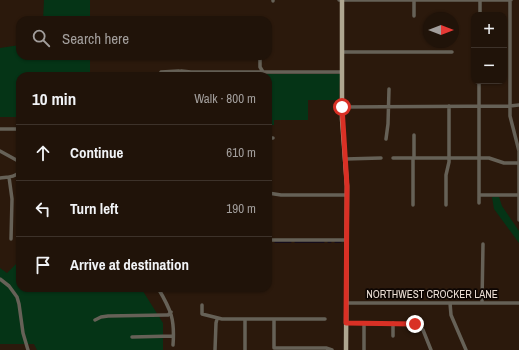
<!DOCTYPE html>
<meta charset="utf-8">
<style>
:root{--surface:#201309;--page:#281c12;--text:#f1f3f6;--muted:#a29e9c;--line:#3d322a}
body{margin:0;font-family:"Archivo Narrow",sans-serif;background:var(--page);color:var(--text)}
.controls{position:absolute;right:12px;top:12px;display:grid;overflow:hidden;border-radius:8px;box-shadow:0 1px 3px #0004}
.controls button{width:36px;height:36px;display:grid;place-items:center;padding:0;border:0;border-bottom:1px solid var(--line);background:var(--surface);color:var(--text);font:20px sans-serif}
.compass{position:absolute;left:423px;top:12px;width:36px;height:36px;border-radius:50%;background:var(--surface);box-shadow:0 1px 3px #0004;rotate:90deg}
.stop{position:absolute;width:12px;height:12px;margin:-9px;border:3px solid #d93025;border-radius:50%;background:#fff}
.stop.end{background:#d93025;border-color:#fff;box-shadow:0 1px 4px #0008}
.list{margin:0;padding:0;list-style:none}
h2{display:flex;justify-content:space-between;align-items:center;height:52px;margin:0;padding:0 16px;font-size:17px}
h2 small{font-size:13px;font-weight:400;color:var(--muted)}
.list li{display:grid;grid-template-columns:26px 1fr auto;gap:12px;align-items:center;box-sizing:border-box;height:56px;padding:0 16px;border-top:1px solid var(--line)}
.list b{display:block;font-size:15px;white-space:nowrap}
.list em{font-size:13px;font-style:normal;color:var(--muted)}
.icon{flex:none;width:22px;height:22px;fill:none;stroke:currentColor;stroke-width:2;stroke-linecap:round;stroke-linejoin:round}
.map{position:relative;flex:none;width:519px;height:350px;overflow:hidden}
.search{position:absolute;background:var(--surface);box-shadow:0 1px 3px #0004;left:16px;top:16px;width:256px;height:44px;display:flex;align-items:center;gap:10px;box-sizing:border-box;padding:0 14px;border-radius:12px;color:var(--muted);font-size:15px}
.panel{position:absolute;background:var(--surface);box-shadow:0 1px 3px #0004;left:16px;top:72px;width:256px;height:220px;border-radius:12px}
.map>svg:first-child{display:block}
.green{fill:#053416}
.lines{fill:none;stroke-linecap:round;stroke-linejoin:round}
.stream{stroke:#00002b;stroke-width:1}
.minor{stroke:#666157;stroke-width:3.5}
.major{stroke:#afa690;stroke-width:4.5}
.route{stroke:#d93025;stroke-width:5}
.labels{text-anchor:middle;dominant-baseline:central;stroke-width:3.5;stroke-linejoin:round;paint-order:stroke}
.street-label{font-size:11px;fill:#e9dcd3;stroke:#0e0603}
</style>
<div class="map">
<svg width="519" height="350" viewBox="0 0 519 350">
<rect width="100%" height="100%" fill="#2b190c"/>
<path class="green" d="M44,0H90V20H43Z
M20,45V56H90V72L94,76H20V117H0V48Z
M247,74H340L339,100H308V120H274V125H268V76H247Z
M492,197H499L502,206L519,231V243L494,209Z
M20,260V288H141L163,323V350H37L34,344H0V268L7,273Z"/>
<g class="lines">
<path class="stream" d="M268,242H270
M275,242H291
M295,242H324
M328,242H331
M335,242H341"/>
<path class="minor" d="M273,0V1
M339,0H511
M480,0V15
M510,0V116L519,151V220
M414,16V0
M342,52H452
M260,56V67L263,72
M159,76L161,72L179,71
M177,76V73L181,71L191,72H342
M479,81V203
M342,107L510,106L519,105
M0,129H20
M414,135V158
M268,138H273
M386,139L388,124L389,89
M0,151L20,162
M393,158H489L504,163H519
M345,159L381,158
M9,177L12,199L11,239
M0,178C7,177 15,178 20,171
M268,193L281,195H347
M479,195H518
M413,205V158
M446,205V175L449,162V106
M268,240H347
M0,279L9,286L17,297L19,304L23,333L28,350
M158,288C171,310 175,319 173,345
M346,303H519
M450,303L451,315L466,350
M482,303L483,244
M202,305V314L222,319H325
M274,319V348
M95,320L101,317L108,316L166,315H168L171,312
M346,323L415,324L423,330L431,350
M364,323V350
M393,323V336
M132,337L173,336
M274,348H326L332,350
M215,350L216,323L217,319
M245,350V320"/>
<path class="major" d="M342,0V119L347,186L346,350"/>
</g>
<g class="lines">
<path class="route" d="M342,107L347,186L346,323L415,324"/>
</g>
<g class="labels">
<g class="street-label">
<text x="432" y="294">NORTHWEST CROCKER LANE</text>
</g>
</g>
</svg>
<div class="controls">
<button>+</button>
<button>−</button>
</div>
<svg class="compass" viewBox="-18 -18 36 36"><path d="M0-13l5 13h-10z" fill="#e53935"/><path d="M0 13l5-13h-10z" fill="#a29e9c"/></svg>
<div class="stop" style="left:342px;top:107px"></div>
<div class="stop end" style="left:415px;top:324px"></div>
<div class="search"><svg class="icon" aria-label="search" viewBox="0 0 24 24"><circle cx="10" cy="10" r="6"/><path d="M15 15l6 6"/></svg>Search here</div>
<section class="panel">
<h2>10 min<small>Walk · 800 m</small></h2>
<ul class="list">
<li><svg class="icon" aria-label="ahead" viewBox="0 0 24 24"><path d="M12 20V5M6 11l6-6 6 6"/></svg><div><b>Continue</b></div><em>610 m</em></li>
<li><svg class="icon" aria-label="left" viewBox="0 0 24 24"><path d="M17 20v-9H6M10 6l-5 5 5 5"/></svg><div><b>Turn left</b></div><em>190 m</em></li>
<li><svg class="icon" aria-label="arrive" viewBox="0 0 24 24"><path d="M6 21V4h12l-3 4 3 4H6"/></svg><div><b>Arrive at destination</b></div></li>
</ul>
</section>
</div>
